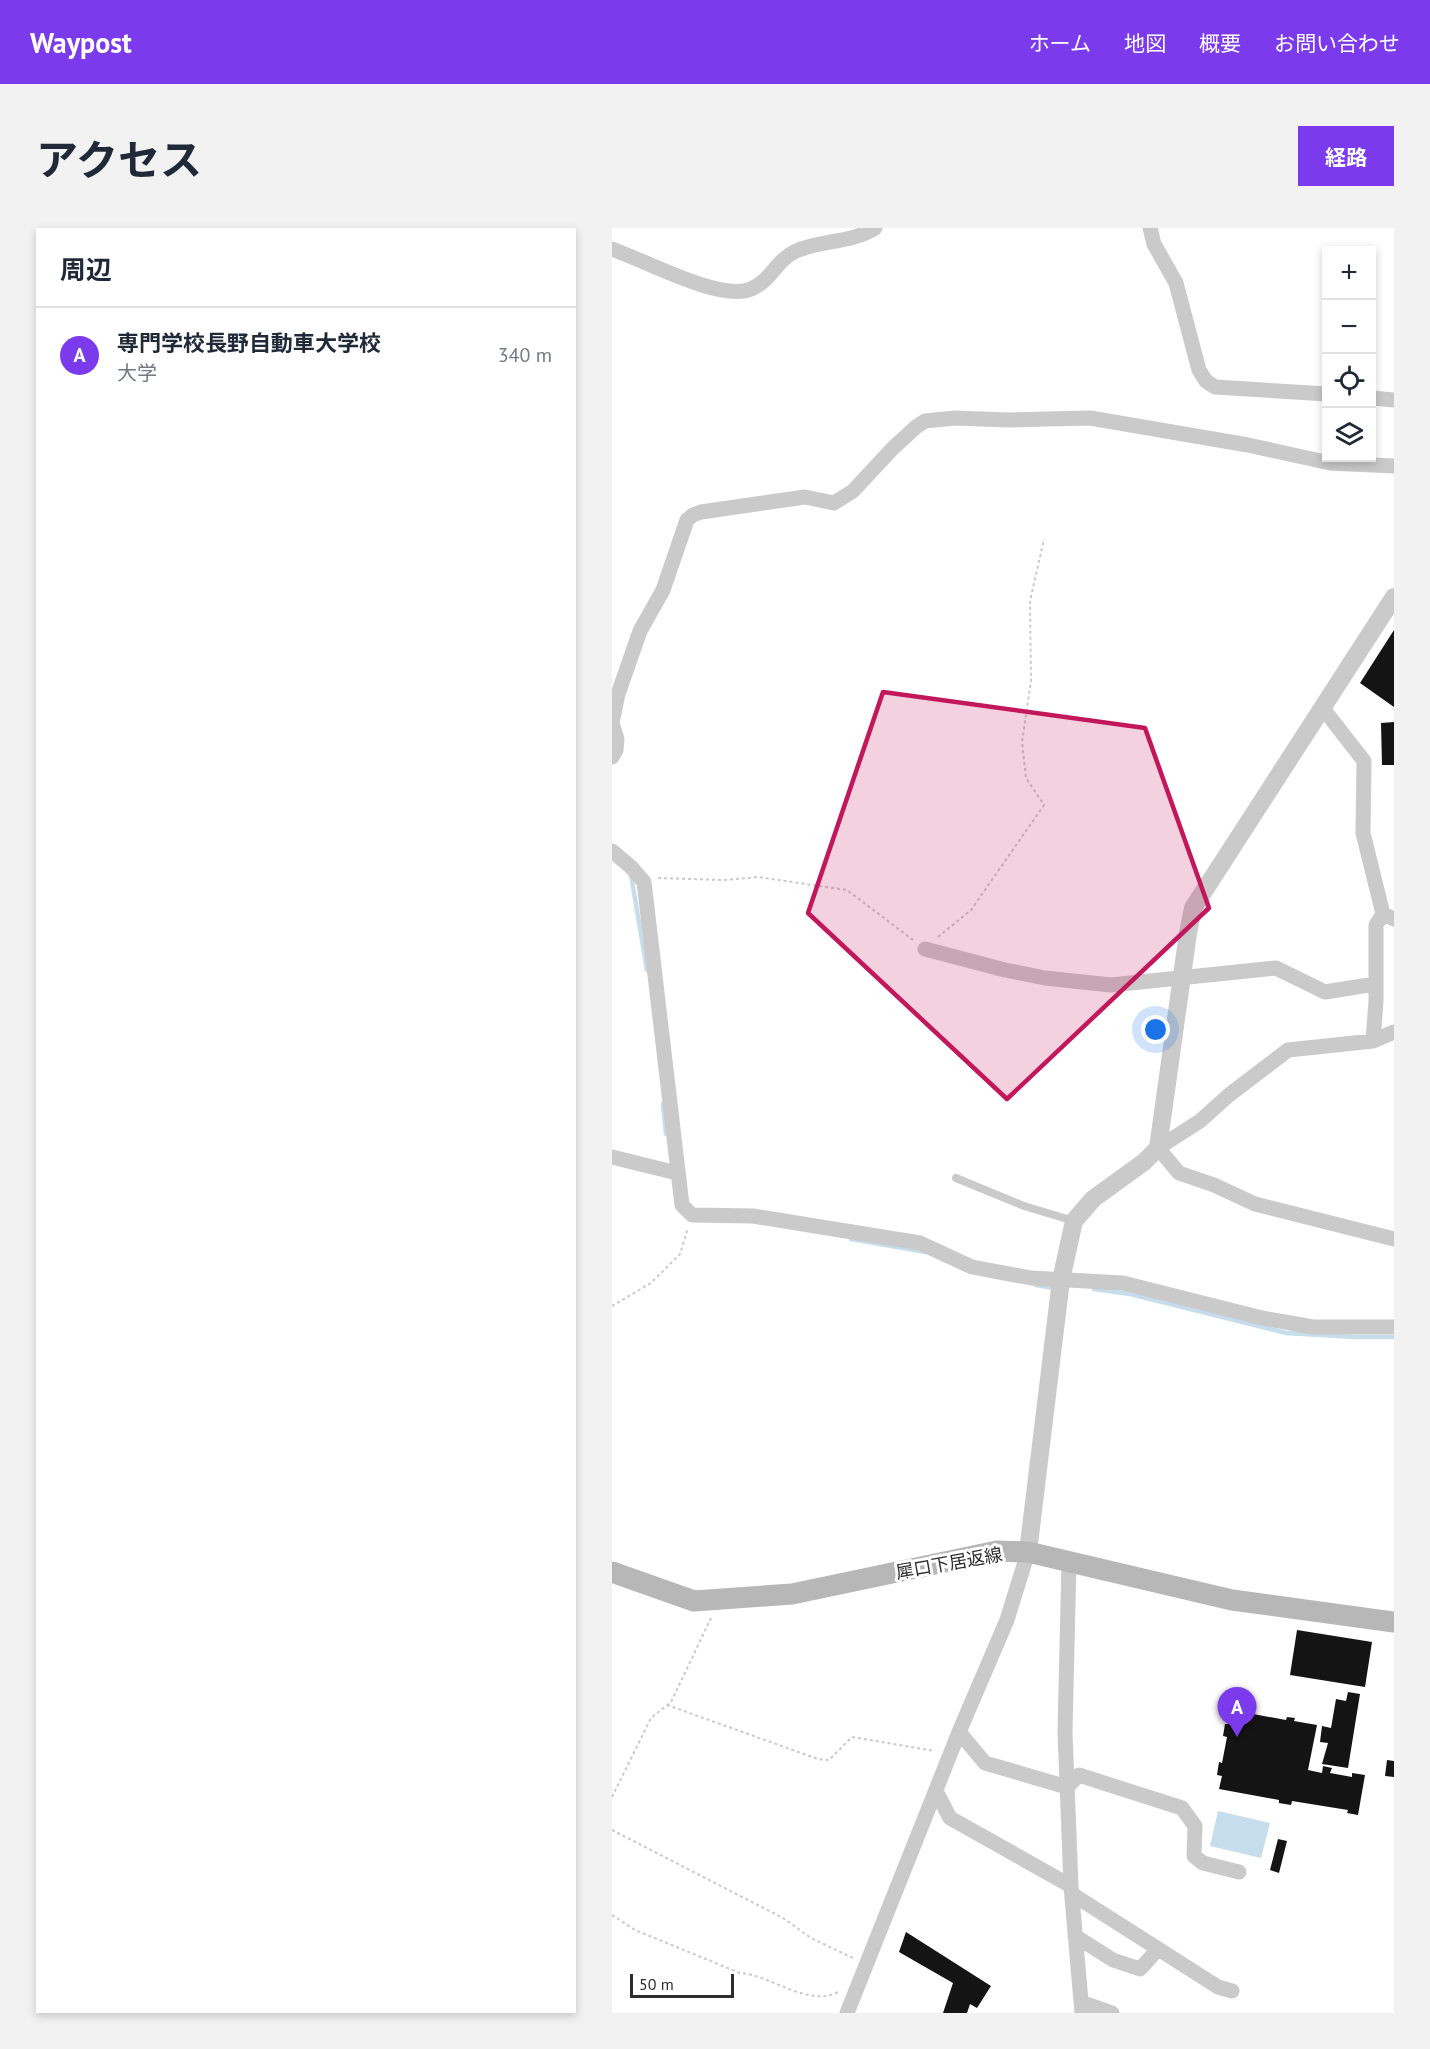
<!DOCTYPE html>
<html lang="ja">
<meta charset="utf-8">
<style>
:root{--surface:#fff;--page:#f2f2f3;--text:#1f2937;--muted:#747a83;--line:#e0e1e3;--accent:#7c3aed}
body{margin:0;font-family:"PT Sans","Noto Sans JP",sans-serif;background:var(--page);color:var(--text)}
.controls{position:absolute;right:18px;top:18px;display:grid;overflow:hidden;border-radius:0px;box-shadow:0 3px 9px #0003}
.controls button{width:54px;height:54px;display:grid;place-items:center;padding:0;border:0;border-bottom:2px solid var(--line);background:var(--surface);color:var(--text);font:30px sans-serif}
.scale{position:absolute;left:18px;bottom:15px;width:104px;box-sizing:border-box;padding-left:6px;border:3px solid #2d2d2d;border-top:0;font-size:16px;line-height:21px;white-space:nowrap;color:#2d2d2d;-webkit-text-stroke:4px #fff;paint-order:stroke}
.you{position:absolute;left:544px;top:802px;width:21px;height:21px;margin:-15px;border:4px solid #fff;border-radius:50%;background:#1a73e8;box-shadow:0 0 0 9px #1a73e833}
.badge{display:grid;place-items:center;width:39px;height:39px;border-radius:50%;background:var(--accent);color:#fff;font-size:20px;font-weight:700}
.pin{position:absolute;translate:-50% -50px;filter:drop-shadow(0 2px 3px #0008)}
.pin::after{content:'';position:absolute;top:32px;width:21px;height:18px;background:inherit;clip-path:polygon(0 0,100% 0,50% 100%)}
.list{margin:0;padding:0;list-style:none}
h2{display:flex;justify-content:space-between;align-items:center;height:78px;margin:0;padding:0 24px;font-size:26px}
h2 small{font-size:20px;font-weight:400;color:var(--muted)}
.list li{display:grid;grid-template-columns:39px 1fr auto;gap:18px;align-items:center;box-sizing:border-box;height:96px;padding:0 24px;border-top:2px solid var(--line)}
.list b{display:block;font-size:22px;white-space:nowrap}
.list p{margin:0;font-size:20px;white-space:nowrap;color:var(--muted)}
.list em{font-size:20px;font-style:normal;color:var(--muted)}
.icon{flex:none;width:33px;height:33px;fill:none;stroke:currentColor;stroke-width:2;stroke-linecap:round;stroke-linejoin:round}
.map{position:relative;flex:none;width:782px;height:1785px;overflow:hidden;border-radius:0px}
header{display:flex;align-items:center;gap:36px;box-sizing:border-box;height:84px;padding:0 30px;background:var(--accent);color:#fff}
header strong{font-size:28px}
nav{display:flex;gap:33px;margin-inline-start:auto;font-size:21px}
.intro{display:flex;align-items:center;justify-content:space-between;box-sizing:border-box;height:144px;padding:0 36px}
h1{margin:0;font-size:42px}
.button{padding:15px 27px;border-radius:0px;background:var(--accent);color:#fff;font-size:21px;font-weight:700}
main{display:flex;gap:36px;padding:0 36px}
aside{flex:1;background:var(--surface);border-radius:0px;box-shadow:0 3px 9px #0003}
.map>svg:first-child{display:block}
.water{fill:#c6ddeb}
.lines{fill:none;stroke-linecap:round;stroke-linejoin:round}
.stream{stroke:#c6ddeb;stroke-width:4.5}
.building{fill:#141414}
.path{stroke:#cacaca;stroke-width:2;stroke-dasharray:3 3;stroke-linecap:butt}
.service{stroke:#cacaca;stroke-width:8}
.minor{stroke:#cacaca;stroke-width:15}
.tertiary{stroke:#cacaca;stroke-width:18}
.secondary{stroke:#b7b7b7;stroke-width:21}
.marked{fill:#c2185b;fill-opacity:0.2;stroke:#c2185b;stroke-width:4.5;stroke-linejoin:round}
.labels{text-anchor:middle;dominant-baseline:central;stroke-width:6;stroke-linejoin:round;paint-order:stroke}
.street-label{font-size:18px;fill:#2d2d2d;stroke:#fff}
</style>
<header>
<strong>Waypost</strong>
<nav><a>ホーム</a><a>地図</a><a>概要</a><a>お問い合わせ</a></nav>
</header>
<div class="intro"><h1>アクセス</h1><a class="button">経路</a></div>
<main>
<aside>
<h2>周辺<small></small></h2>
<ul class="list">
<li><span class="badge">A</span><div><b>専門学校長野自動車大学校</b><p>大学</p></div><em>340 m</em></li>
</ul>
</aside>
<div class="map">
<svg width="782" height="1785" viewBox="0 0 782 1785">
<rect width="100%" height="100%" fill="#fff"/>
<path class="water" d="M606,1583L658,1595L649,1630L598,1618Z"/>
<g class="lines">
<path class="stream" d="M19,647L35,742
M51,876L54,906
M239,1011L314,1024
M424,1057L441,1060
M482,1061L518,1066L674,1105L743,1109H782"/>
</g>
<path class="building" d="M782,402V479L748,455Z
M782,494V537H770L769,495Z
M685,1402L760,1414L753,1459L678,1447Z
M736,1464L748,1466L736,1540L710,1536L716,1515L708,1514L710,1498L719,1500L724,1471L734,1473Z
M619,1482L674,1492L675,1489L683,1490L682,1493L705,1497L696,1542L710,1545L711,1538L720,1540L718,1545L740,1549V1545L753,1547L746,1587L735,1585L736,1582L680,1573L679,1577L667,1575V1572L607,1561L610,1548L605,1547L607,1534L610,1535L615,1509L611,1508L613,1496H616L618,1489L613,1488L614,1484H618Z
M775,1532L782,1533V1549L773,1548Z
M666,1611L675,1613L667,1645L658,1642Z
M294,1704L379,1758L365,1780L358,1776L355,1785H331L341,1755L287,1724Z"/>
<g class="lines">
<path class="path" d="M46,650L112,652L146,649L235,662L301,712
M326,709L359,682L432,577L414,550L410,514L419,453L418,373L432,311
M0,1078L39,1055L68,1026L76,1000
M55,1477L206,1531L217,1532L240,1509L323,1523
M0,1569L39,1490L59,1474L99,1390
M0,1602L171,1690L199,1710L241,1730
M0,1687L23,1702L128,1745C160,1747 197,1781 228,1763"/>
<path class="service" d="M344,950L412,978L462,993"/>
<path class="minor" d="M538,0L542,16L564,55L587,142L594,153L603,159L714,166
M0,21C32,32 108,74 139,61C160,52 164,32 184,23C209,12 240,15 263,0
M760,170L782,172
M710,479L752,533L751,605L771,686L782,691
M0,529L4,522L5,511L0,495L6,466L28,403L51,362L75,292L81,287L89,284L193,269L222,275L241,263L281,220L304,199L313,193L343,190L396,192L478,190L636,217L718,235L782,238
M0,623L19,639L32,654L70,977L80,987L141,988L308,1015L360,1039L419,1050L511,1055L650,1090L701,1099H782
M313,721L393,742L433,750L499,757L664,740L713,764L763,756
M782,804L761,813L676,822L617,867L588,893L546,920L567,945L602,957L643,976L782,1011
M761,813L764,773V697L771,686
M0,929L65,945
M457,1333L453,1504L459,1658L470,1785
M347,1504L373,1535L455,1559L467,1547L570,1580L583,1598L582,1628L591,1635L627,1644
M324,1563L338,1590L459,1658
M460,1666L606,1759L620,1763
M463,1708L501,1732L528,1741L539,1729L545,1720
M469,1774L500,1785
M235,1785L347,1504L395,1392L416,1324"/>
<path class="tertiary" d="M416,1324L449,1052L462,993L481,971L532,934L546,920L576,705L581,680L782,369"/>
<path class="secondary" d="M0,1344L82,1373L180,1366L385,1323L416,1324L620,1372L782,1394"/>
</g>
<path class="marked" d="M271,464L533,500L597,680L395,871L196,685Z"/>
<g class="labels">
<g class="street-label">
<text transform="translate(337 1335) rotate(-10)">犀口下居返線</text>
</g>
</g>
</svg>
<div class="controls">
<button>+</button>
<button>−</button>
<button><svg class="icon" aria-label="locate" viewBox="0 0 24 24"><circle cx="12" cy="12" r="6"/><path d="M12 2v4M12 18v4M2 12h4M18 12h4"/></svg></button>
<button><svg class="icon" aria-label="layers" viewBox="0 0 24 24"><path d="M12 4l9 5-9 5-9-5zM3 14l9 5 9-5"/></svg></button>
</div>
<div class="scale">50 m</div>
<div class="you"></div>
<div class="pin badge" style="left:625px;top:1509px">A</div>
</div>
</main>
